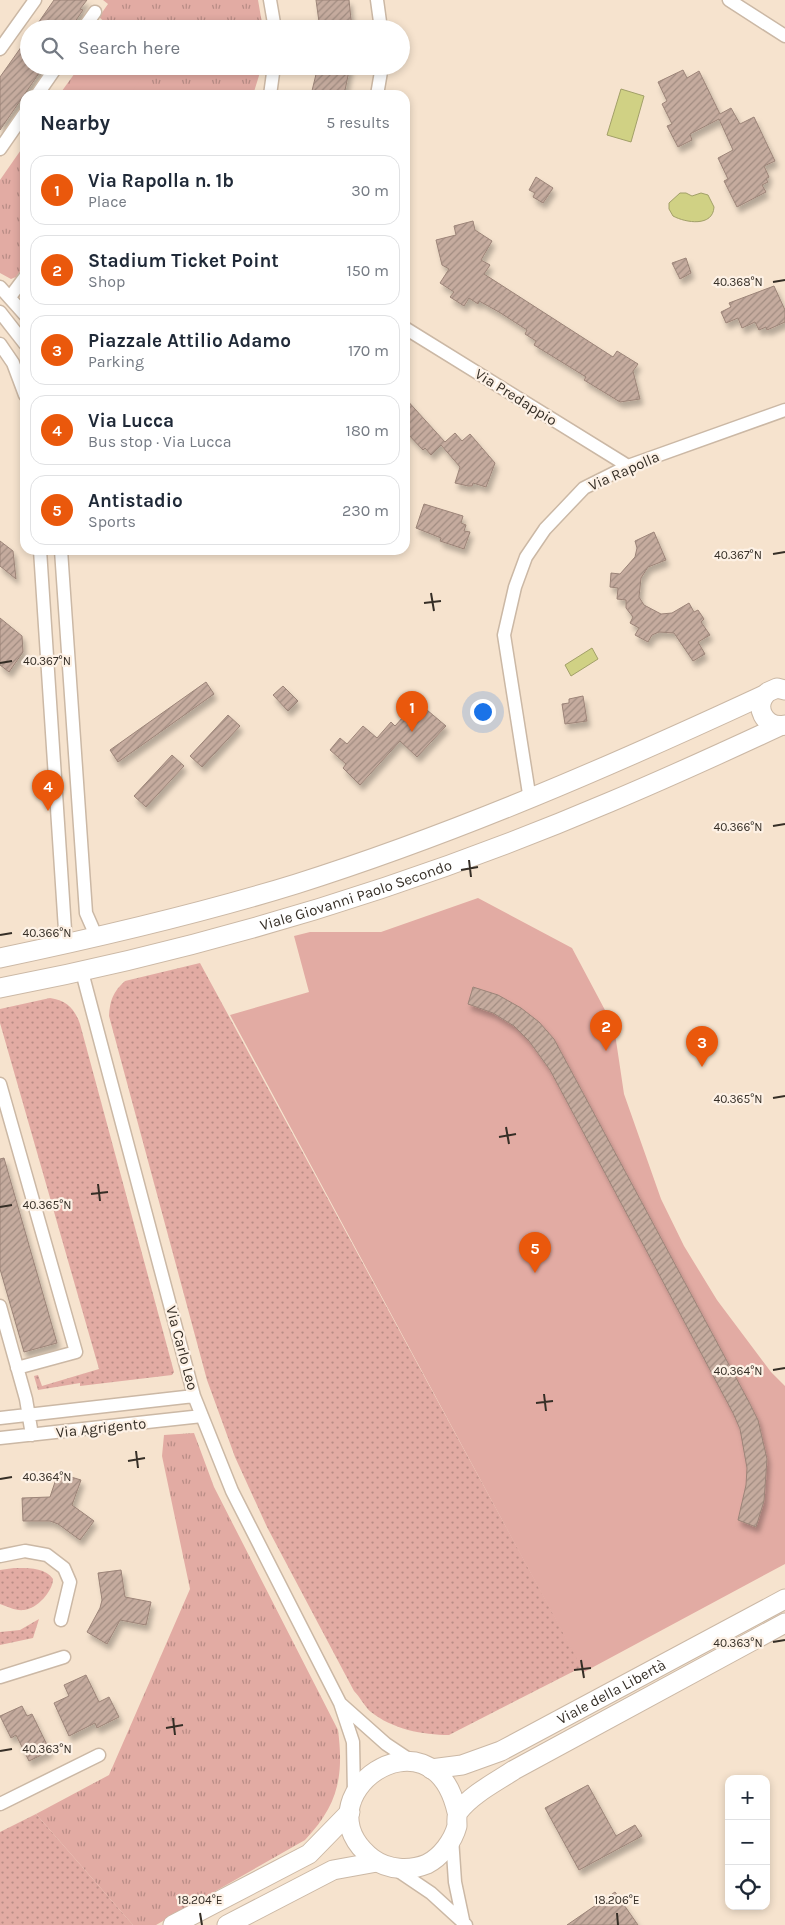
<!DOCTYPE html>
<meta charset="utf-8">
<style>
:root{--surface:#fff;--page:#f2f2f3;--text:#1f2937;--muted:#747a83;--line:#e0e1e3;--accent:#ea580c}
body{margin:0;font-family:Karla,sans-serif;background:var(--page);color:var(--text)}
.controls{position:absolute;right:15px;bottom:15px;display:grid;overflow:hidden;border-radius:10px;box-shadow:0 2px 8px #0003}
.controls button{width:45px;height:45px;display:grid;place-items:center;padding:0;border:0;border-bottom:1px solid var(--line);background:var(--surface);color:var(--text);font:25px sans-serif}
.you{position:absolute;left:482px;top:711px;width:18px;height:18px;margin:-12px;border:4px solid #fff;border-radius:50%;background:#1a73e8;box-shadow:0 0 0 8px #1a73e833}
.badge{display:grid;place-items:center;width:32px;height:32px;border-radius:50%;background:var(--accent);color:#fff;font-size:16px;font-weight:700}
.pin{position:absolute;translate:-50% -41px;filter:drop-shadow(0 1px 2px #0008)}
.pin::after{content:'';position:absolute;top:26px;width:18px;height:15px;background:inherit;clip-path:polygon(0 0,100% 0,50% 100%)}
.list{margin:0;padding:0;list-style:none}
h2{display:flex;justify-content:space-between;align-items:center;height:65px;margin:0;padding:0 20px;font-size:21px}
h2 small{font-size:16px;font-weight:400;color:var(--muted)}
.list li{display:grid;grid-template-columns:32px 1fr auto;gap:15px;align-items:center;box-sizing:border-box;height:70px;margin:0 10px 10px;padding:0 10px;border:1px solid var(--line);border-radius:15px}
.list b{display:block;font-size:19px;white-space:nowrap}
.list p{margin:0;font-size:16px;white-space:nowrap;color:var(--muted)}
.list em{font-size:16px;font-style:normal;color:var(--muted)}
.icon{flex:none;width:28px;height:28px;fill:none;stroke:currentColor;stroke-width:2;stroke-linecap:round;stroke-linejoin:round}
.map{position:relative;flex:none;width:785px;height:1925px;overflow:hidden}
.search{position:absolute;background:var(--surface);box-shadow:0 2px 8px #0003;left:20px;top:20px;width:390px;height:55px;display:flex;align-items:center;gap:12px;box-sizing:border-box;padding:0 18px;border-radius:28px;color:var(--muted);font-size:19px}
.panel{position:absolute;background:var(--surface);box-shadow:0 2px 8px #0003;left:20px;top:90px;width:390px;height:465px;border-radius:15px}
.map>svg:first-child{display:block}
.grass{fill:url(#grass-dots)}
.park{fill:url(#park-tufts)}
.pitch{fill:#e2aba3}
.water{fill:#d0d184;stroke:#a2a068}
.building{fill:url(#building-hatch);stroke:#9c8478;filter:url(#shadow)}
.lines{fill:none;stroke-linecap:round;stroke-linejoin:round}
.street-casing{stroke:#cbb8a5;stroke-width:15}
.secondary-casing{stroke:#cbb8a5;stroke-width:21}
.street{stroke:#fff;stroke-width:12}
.secondary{stroke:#fff;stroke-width:19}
.ticks{fill:none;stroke:#352e26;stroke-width:2}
.labels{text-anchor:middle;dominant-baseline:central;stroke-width:4.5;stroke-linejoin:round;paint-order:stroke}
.street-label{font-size:15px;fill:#352e26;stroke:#fdf1e5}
.ticks-label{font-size:12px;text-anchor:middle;fill:#352e26;stroke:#fdf1e5;stroke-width:4.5;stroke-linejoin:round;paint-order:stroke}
</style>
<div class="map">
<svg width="785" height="1925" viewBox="0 0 785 1925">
<defs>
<pattern id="grass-dots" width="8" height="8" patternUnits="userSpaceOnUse" patternTransform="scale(1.25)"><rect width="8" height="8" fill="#e2aba3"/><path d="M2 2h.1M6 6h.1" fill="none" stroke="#b88c85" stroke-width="1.8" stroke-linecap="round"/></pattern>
<pattern id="park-tufts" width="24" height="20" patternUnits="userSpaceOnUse" patternTransform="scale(1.25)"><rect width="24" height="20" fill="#e2aba3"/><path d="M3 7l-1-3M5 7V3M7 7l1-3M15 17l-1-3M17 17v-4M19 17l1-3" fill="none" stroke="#b88c85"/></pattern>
<pattern id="building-hatch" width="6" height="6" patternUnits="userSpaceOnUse" patternTransform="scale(1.25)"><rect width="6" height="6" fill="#c5ab9e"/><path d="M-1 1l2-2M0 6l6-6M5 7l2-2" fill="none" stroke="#a18c81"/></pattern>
<filter id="shadow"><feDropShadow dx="3" dy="5.5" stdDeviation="2.5" flood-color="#0004"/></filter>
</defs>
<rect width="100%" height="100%" fill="#f6e3ce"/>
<path class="grass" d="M200,963L582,1667L449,1735C423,1735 392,1729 371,1712C365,1707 360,1697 354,1691L267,1527L235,1457L207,1380L109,1016C110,1000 113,992 125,981Z
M50,998C66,1000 75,1009 80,1024L174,1372L172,1375L80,1386V1383L38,1390L34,1376L38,1375L42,1386L99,1369L0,1023V1009Z
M14,1568C27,1568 45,1567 53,1579C53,1591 37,1609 24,1610C16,1611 8,1607 0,1604V1570Z
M39,1619L33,1638L0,1645V1632L20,1630Z
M36,1814L133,1925H0V1832Z"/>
<path class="park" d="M103,0H258L263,29H106L108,25L99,17L108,4Z
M80,66H262L253,95H59Z
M25,144V264L16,277L11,279L0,273V180Z
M194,1433L214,1487L338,1730C344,1777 338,1805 305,1840L156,1925H133L36,1814L109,1775L190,1589L162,1456L164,1435Z"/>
<path class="pitch" d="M96,66H148L149,67L130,95H76Z
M478,898L572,948L614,1027L624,1094L661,1199L684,1246L717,1300L771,1372L785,1386V1564L584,1672L230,1015L309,992L294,936L310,932H381Z"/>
<path class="water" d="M621,89L644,96L631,142L607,135Z
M680,193H686L692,196L701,193L708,195L714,207C713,227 686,223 673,216L669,209V203Z
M592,648L598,659L571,676L565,665Z"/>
<path class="building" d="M54,0H87L80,9L83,10L70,29H34Z
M316,0H349L352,29H320Z
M29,36V66H44L0,130V77Z
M318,66H350L344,95H311Z
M683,70L687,78L699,71L720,114L731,108L740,124L754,117L775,161L764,166L769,177L766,179L768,182L762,185L766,192L737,207L724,181L728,179L718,158L733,150L719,119L690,134L692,140L678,147L667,126L672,124L662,104L667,101L658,82Z
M536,177L553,188L543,203L533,197L535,193L529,190Z
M473,221L475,230L492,241L481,260L490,265L484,274L613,357L617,351L638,364L633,371L640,399L620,402L584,380L586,377L534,345L536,341L525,334L527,330L499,312L479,301L478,304L469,298L464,306L450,297L454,292L440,283L449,269L442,265L436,240L456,235L454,226Z
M686,258L691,273L680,279L672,263Z
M774,286L785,310V322L767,330L766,327L759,330L755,322L742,328L738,318L726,323L721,312L731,307L729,303Z
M405,398L445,442L455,433L462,441L470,434L495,463L486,487L473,483L472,486H468L455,483L460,467L441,445L431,455L425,448L423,450L405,431Z
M424,504L463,516L461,523L466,525L464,531L470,532L464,549L440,541L441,538L416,528Z
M654,532L666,560L648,567L641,578L639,597L644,605L661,614L672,613L689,603L694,612L698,610L704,619L701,622L710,635L698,642L705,654L693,661L674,633L659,632L652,635L648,642L635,635L639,628L630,623L633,617L626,608V600L617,599L618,588L610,587L611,573L620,574L635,557L637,548L635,541Z
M0,541L13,551L16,579L0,566Z
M0,618L22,636L23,652L9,672L0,665Z
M206,682L214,694L118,762L110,750Z
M283,686L298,701L288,711L273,695Z
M583,696L587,721L565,724L562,704L569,703V699Z
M414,705L424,714L427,710L446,726L417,757L400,741L360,785L343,768L346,764L330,750L340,738L347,744L363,726L377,738L391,722L395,726Z
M228,715L240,726L202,767L190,756Z
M172,755L184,766L146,807L134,796Z
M473,987L498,995L521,1008L539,1022L554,1039L749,1402L758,1420L767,1459L764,1501L756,1527L738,1520L746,1485L747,1468L740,1429L733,1413L550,1070L529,1041L514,1026L493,1013L468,1004Z
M4,1158L57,1343L24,1352L0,1269V1159Z
M58,1473L81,1480L72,1505L94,1521L80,1540L58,1524L50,1521H23L22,1498L50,1497Z
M121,1570L125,1597L151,1602L146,1625L120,1620L107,1644L87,1632L100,1608L102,1600L98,1573Z
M86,1675L99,1702L109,1697L119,1717L97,1728L95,1723L69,1736L54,1703L69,1696L64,1685Z
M22,1706L27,1716L32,1714L50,1751L29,1761L16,1735L11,1738L0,1716Z
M588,1785L616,1836L635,1825L642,1836L579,1870L545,1808Z
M615,1892L638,1925H567Z"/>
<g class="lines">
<defs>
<path id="street" d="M270,0L275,29
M377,0L381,29
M729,0L785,36
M83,29L95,12
M0,49L35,0
M37,95L57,66
M270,95L274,66
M377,95L382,66
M0,149L25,113
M0,287L25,315
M10,297L25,277
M0,312L25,344
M405,328L628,466
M0,344L13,363L25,395
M40,550L66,945
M61,550L86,913L97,938
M530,800L504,635L515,587L526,557L545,529L584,488L628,466L785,410
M82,972L194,1396L232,1491L340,1703L353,1742L354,1794
M0,1084L76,1352L17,1368
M0,1306L26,1399L32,1435
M0,1418L194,1396
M0,1438L202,1416
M0,1556L25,1551L47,1555L64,1568L70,1582L61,1620
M0,1677L64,1657
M341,1704L386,1744L413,1762
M0,1804L99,1755
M452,1838L455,1882L463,1920
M394,1868L431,1893L466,1925"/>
<g id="secondary">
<path d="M785,690L777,688L768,692C752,706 765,729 785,725"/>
<path d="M0,958C100,937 199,914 296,884C457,833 611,766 764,695"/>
<path id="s1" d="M0,988C208,948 415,885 610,802C667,778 724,752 780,726"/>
<path id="s2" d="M431,1769L462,1765L501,1751L785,1599"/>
<path d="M457,1812C432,1701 294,1798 373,1859C388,1870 410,1871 427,1864C441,1857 453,1841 457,1826C457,1821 456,1815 459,1811C472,1794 496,1782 514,1770L785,1623"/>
<path d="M173,1925L309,1854L350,1812"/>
<path d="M227,1925L333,1870L377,1862"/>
</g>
</defs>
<use href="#street" class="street-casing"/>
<use href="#secondary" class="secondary-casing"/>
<use href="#street" class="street"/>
<use href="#secondary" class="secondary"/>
</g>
<path class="ticks" d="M773,282L785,280M773,554L785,552M431,593L434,611M424,603L441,601M0,663L12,661M773,826L785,824M469,860L471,877M461,870L478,867M0,935L12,933M773,1098L785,1096M506,1127L509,1144M499,1137L516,1134M98,1184L100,1201M91,1194L108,1192M0,1207L12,1205M773,1370L785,1368M544,1394L546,1411M536,1403L553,1401M136,1451L138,1468M128,1461L145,1458M0,1479L12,1477M773,1642L785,1640M581,1660L584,1678M574,1670L591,1668M173,1718L175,1735M166,1728L183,1725M0,1751L12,1749M200,1913L202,1925M617,1913L618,1925"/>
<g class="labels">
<g class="street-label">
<text transform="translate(516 397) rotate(32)">Via Predappio</text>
<text transform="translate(624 471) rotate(-24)">Via Rapolla</text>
<text stroke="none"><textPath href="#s1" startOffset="368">Viale Giovanni Paolo Secondo</textPath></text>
<text transform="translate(182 1348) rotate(75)">Via Carlo Leo</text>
<text transform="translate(101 1428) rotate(-6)">Via Agrigento</text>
<text stroke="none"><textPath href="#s2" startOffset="198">Viale della Libertà</textPath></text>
</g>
</g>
<g class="ticks-label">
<text x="738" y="286">40.368°N</text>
<text x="738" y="559">40.367°N</text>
<text x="47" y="665">40.367°N</text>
<text x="738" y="831">40.366°N</text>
<text x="47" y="937">40.366°N</text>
<text x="738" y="1103">40.365°N</text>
<text x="47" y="1209">40.365°N</text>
<text x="738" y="1375">40.364°N</text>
<text x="47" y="1481">40.364°N</text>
<text x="738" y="1647">40.363°N</text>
<text x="47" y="1753">40.363°N</text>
<text x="200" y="1904">18.204°E</text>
<text x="617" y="1904">18.206°E</text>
</g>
</svg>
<div class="controls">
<button>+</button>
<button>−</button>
<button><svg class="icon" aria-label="locate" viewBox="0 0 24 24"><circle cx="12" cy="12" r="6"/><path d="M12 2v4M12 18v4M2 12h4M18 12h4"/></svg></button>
</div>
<div class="you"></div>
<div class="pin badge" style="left:412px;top:732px">1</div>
<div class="pin badge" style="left:606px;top:1051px">2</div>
<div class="pin badge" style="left:702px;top:1067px">3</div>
<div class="pin badge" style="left:48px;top:811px">4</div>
<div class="pin badge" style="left:535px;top:1273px">5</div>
<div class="search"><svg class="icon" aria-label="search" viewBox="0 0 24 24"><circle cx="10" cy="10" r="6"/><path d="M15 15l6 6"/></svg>Search here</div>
<section class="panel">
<h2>Nearby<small>5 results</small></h2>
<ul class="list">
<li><span class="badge">1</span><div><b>Via Rapolla n. 1b</b><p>Place</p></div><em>30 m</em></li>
<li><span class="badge">2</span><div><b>Stadium Ticket Point</b><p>Shop</p></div><em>150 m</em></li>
<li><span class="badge">3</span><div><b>Piazzale Attilio Adamo</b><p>Parking</p></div><em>170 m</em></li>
<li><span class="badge">4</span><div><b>Via Lucca</b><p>Bus stop · Via Lucca</p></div><em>180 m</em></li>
<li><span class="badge">5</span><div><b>Antistadio</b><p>Sports</p></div><em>230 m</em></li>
</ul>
</section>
</div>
